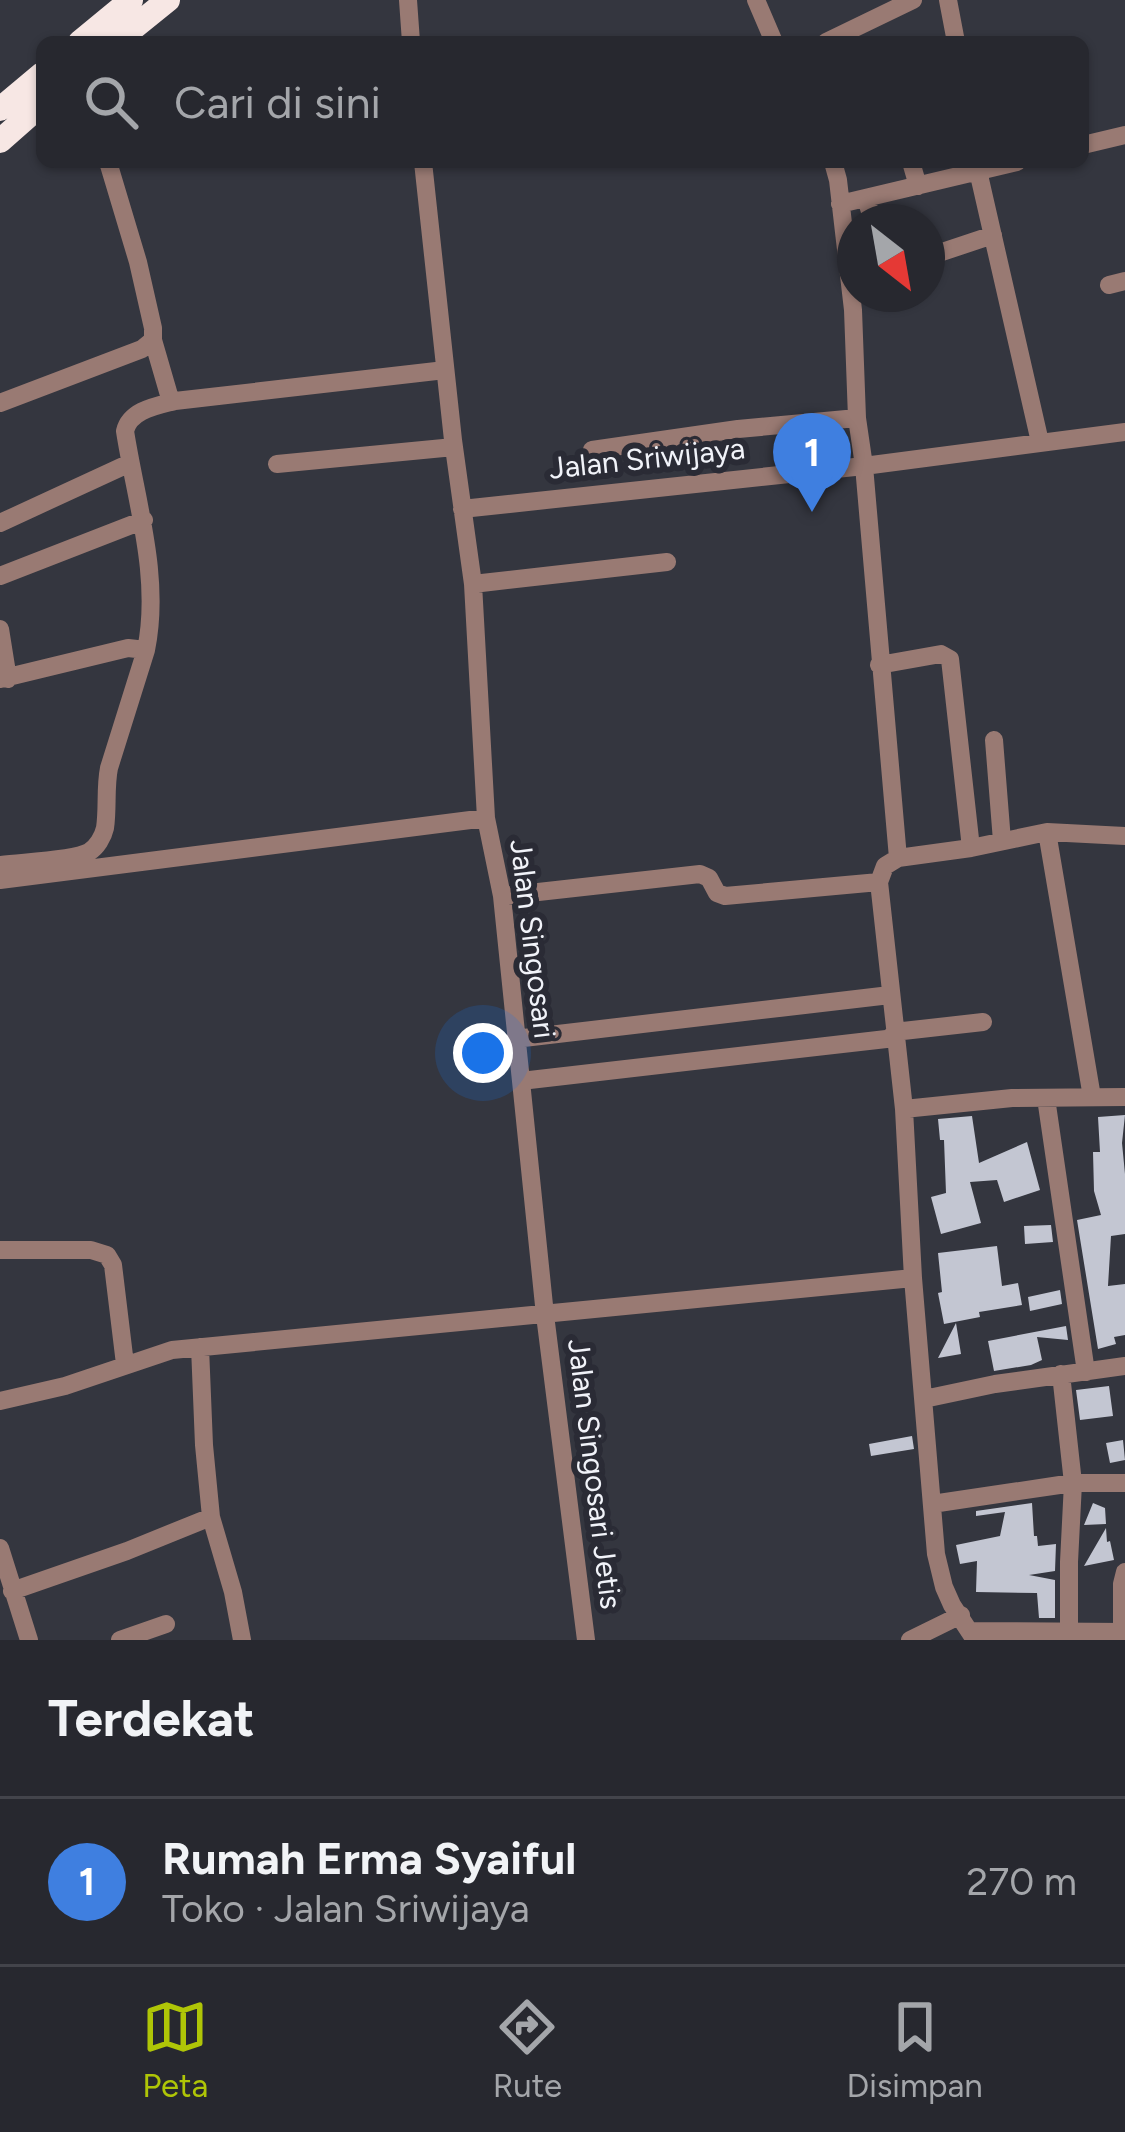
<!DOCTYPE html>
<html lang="id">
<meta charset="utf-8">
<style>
:root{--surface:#27282f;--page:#2f3037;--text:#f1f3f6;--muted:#a4a6aa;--line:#43444b;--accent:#afc507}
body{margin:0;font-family:Figtree,sans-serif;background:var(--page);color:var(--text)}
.compass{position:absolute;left:837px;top:204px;width:108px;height:108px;border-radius:50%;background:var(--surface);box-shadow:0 3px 9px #0004;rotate:149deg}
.you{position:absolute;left:483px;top:1053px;width:42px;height:42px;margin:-30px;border:9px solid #fff;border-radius:50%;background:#1a73e8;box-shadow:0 0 0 18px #1a73e833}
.badge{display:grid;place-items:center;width:78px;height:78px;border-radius:50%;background:var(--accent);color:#fff;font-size:39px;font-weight:700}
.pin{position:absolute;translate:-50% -99px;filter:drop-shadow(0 3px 6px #0008)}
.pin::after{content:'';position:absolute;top:63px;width:42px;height:36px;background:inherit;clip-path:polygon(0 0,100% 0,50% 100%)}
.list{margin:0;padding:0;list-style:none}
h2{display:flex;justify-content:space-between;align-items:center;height:156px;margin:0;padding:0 48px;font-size:51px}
h2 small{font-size:39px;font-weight:400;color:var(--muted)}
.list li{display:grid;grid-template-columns:78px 1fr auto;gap:36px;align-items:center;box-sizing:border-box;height:168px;padding:0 48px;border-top:3px solid var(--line)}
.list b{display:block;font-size:45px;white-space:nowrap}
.list p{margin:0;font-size:39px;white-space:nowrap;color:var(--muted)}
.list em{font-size:39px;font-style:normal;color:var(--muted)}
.icon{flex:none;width:66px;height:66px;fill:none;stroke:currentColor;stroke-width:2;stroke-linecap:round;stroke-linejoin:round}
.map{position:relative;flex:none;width:1125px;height:1640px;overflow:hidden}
.search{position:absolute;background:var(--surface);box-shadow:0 3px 9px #0004;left:36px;right:36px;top:36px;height:132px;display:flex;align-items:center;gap:30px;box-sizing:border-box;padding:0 42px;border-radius:18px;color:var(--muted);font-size:45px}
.sheet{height:324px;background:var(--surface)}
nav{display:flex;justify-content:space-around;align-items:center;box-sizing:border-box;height:168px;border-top:3px solid var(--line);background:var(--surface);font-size:33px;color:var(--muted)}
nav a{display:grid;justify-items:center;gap:6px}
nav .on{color:var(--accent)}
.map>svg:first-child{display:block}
.building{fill:#c3c6d2}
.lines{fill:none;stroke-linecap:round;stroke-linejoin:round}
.minor{stroke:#997a73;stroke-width:18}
.highway{stroke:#f7e7e4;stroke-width:24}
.labels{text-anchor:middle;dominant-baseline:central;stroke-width:12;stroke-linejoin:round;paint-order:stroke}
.street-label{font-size:30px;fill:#f1f3f9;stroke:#2a2b35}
</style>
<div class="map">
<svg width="1125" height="1640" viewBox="0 0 1125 1640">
<rect width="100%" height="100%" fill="#34363f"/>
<path class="building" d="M1125,1115L1122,1143L1125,1174V1234L1111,1236L1108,1286L1125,1284V1335L1114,1337L1116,1344L1098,1349L1077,1220L1101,1215L1094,1191L1093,1152H1100L1098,1117Z
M972,1116L979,1163L1027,1142L1040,1190L1004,1202L997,1180L970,1182L981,1223L941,1234L931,1197L946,1193L944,1140H940L938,1119Z
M1051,1225L1053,1242L1025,1244L1024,1226Z
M997,1246L1002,1286L1018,1283L1022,1305L979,1312L980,1317L944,1324L938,1293L942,1292L938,1253Z
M1060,1290L1062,1304L1030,1311L1028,1297Z
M956,1323L961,1354L938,1358Z
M1066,1326L1068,1340L1037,1337L1042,1360L1031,1365L994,1371L988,1341Z
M1109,1386L1113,1416L1080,1420L1076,1390Z
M912,1436L914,1449L871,1456L869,1444Z
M1123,1440L1125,1460L1110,1463L1106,1443Z
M1032,1503L1034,1536H1037L1038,1546L1056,1544L1055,1571L1029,1575L1055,1580V1618H1039L1037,1593L976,1592L977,1561L960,1564L956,1545L1000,1536L1005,1512L976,1516V1511Z
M1093,1503L1105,1508L1106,1524L1084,1525Z
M1106,1528L1107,1542L1110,1541L1114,1560L1084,1566Z"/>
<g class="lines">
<path class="minor" d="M408,0L411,42
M756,0L774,42
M948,0L956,42
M826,42L913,0
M1083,145L1125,135
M423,162L453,440L473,584L486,818L502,896L545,1315L586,1640
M833,162L838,180L853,310L857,418L864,466L898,858L885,866L879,882L904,1109L913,1278L936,1554L944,1587L952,1605L975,1640
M911,162L918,186
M976,162L1040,442
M866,198L873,222
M840,204L1017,162
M927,257L993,235
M1109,285L1125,281
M153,340L171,402
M0,403L142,349L153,340V328L138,262L108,162
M592,450L738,429L857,418
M277,464L454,447
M462,509L864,466L1125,432
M0,523L130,463
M0,576L144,520
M473,584L667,562
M0,629L8,679
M879,665L941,654L950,659L971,848
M0,679L128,648L146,650C161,577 136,502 125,431C130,410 156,406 175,401L445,370
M994,740L1002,841
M1047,832L1092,1097
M898,858L971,848L1047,832L1125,836
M0,865C21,862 72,861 89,852C97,847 103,837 105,828C108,808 105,788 109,768L146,650
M0,880L486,818
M502,896L700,874L709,878L717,893L725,896L879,882
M894,1032L983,1022
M515,1039L890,995
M521,1081L895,1038
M1046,1098L1086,1372
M904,1109L1012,1098L1125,1097
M0,1250H91L107,1255L113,1265L125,1364
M200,1347L204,1445L211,1517L233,1592L242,1640
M1061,1374L1073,1483L1069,1562V1631
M924,1399L995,1384L1125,1366
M0,1401L65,1386L172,1350L913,1278
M932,1504L1073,1483H1125
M0,1548L29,1640
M12,1591L127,1551L211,1517
M971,1631L1125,1632
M1122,1632V1584L1125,1572
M120,1640L166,1624
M910,1640L961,1615"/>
<path class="highway" d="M80,42L131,0
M116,42L168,0
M0,109L42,74
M0,141L42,104"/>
</g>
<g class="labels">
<g class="street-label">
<text transform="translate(647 458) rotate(-6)">Jalan Sriwijaya</text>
<text transform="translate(533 939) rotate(83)">Jalan Singosari</text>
<text transform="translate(595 1474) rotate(83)">Jalan Singosari Jetis</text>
</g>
</g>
</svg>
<svg class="compass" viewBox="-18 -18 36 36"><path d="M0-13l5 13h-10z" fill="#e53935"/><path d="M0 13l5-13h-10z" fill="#a4a6aa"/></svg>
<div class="you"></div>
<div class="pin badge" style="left:812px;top:512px;background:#3f7fe0">1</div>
<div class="search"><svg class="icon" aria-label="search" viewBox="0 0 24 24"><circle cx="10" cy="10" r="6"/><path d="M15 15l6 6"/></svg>Cari di sini</div>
</div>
<section class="sheet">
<h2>Terdekat<small></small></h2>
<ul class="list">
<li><span class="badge" style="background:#3f7fe0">1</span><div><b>Rumah Erma Syaiful</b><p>Toko · Jalan Sriwijaya</p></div><em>270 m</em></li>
</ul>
</section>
<nav>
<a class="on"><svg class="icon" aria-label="map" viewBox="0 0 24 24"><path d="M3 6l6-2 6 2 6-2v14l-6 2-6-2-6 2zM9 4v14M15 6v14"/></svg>Peta</a>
<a><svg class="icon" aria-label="directions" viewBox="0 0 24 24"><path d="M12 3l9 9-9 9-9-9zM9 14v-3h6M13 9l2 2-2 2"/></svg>Rute</a>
<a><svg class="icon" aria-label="saved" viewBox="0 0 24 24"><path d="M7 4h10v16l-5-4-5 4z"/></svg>Disimpan</a>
</nav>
